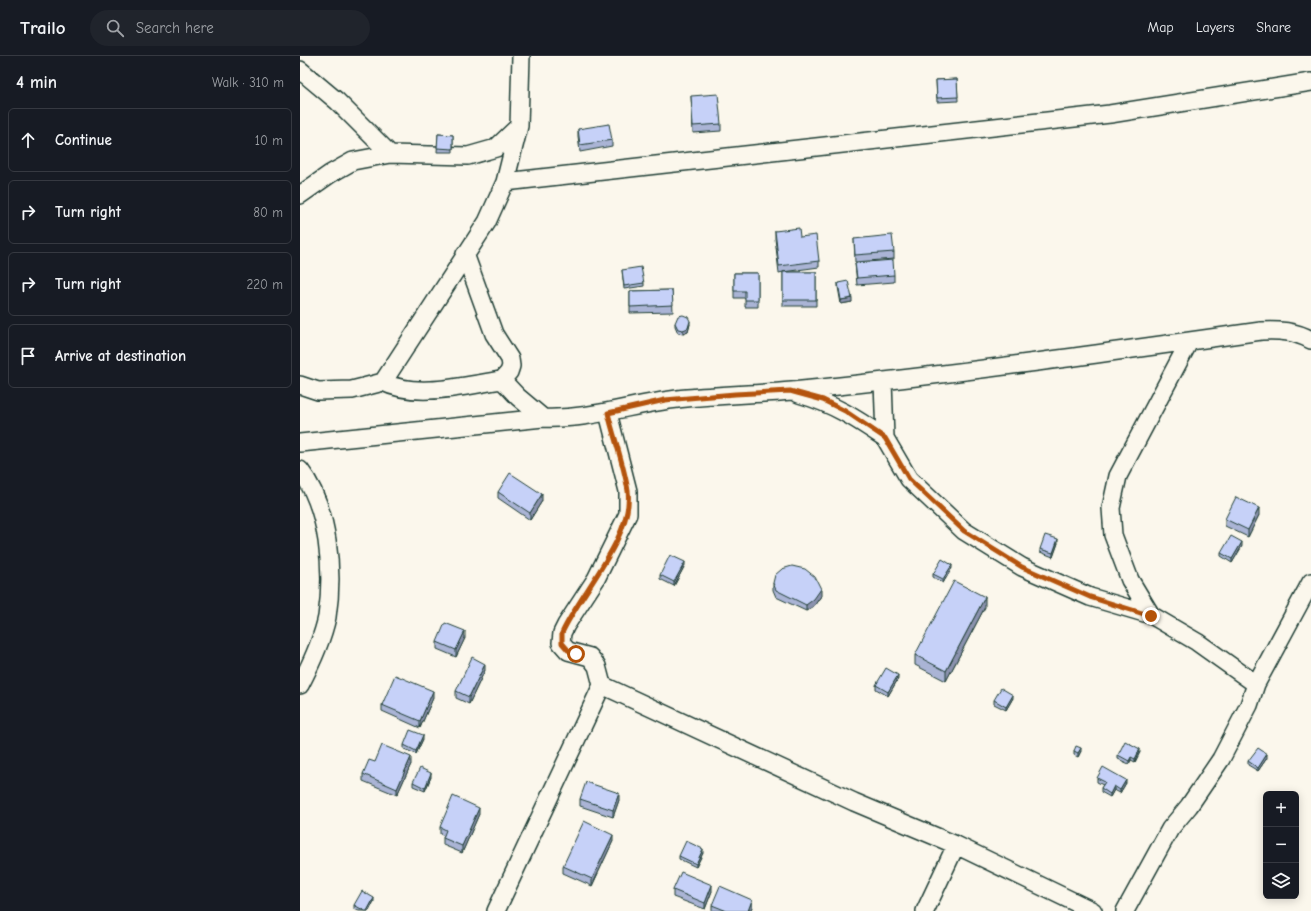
<!DOCTYPE html>
<meta charset="utf-8">
<style>
:root{--surface:#171b24;--page:#20242c;--text:#f1f3f6;--muted:#9ea1a6;--line:#363941}
body{margin:0;font-family:"Comic Neue",sans-serif;background:var(--page);color:var(--text)}
.controls{position:absolute;right:12px;bottom:12px;display:grid;overflow:hidden;border-radius:6px;box-shadow:0 2px 10px #0003}
.controls button{width:36px;height:36px;display:grid;place-items:center;padding:0;border:0;border-bottom:1px solid var(--line);background:var(--surface);color:var(--text);font:20px sans-serif}
.stop{position:absolute;width:12px;height:12px;margin:-9px;border:3px solid #b45309;border-radius:50%;background:#fff}
.stop.end{background:#b45309;border-color:#fff;box-shadow:0 1px 4px #0008}
.list{margin:0;padding:0;list-style:none}
h2{display:flex;justify-content:space-between;align-items:center;height:52px;margin:0;padding:0 16px;font-size:17px}
h2 small{font-size:13px;font-weight:400;color:var(--muted)}
.list li{display:grid;grid-template-columns:26px 1fr auto;gap:12px;align-items:center;box-sizing:border-box;height:64px;margin:0 8px 8px;padding:0 8px;border:1px solid var(--line);border-radius:6px}
.list b{display:block;font-size:15px;white-space:nowrap}
.list em{font-size:13px;font-style:normal;color:var(--muted)}
.icon{flex:none;width:22px;height:22px;fill:none;stroke:currentColor;stroke-width:2;stroke-linecap:round;stroke-linejoin:round}
.map{position:relative;flex:none;width:1011px;height:855px;overflow:hidden}
header{display:flex;align-items:center;gap:24px;box-sizing:border-box;height:56px;padding:0 20px;background:var(--surface);border-bottom:1px solid var(--line)}
header strong{font-size:19px}
nav{display:flex;gap:22px;margin-inline-start:auto;font-size:14px}
.search{width:280px;height:36px;background:var(--page);display:flex;align-items:center;gap:10px;box-sizing:border-box;padding:0 14px;border-radius:22px;color:var(--muted);font-size:15px}
main{display:flex}
aside{flex:1;background:var(--surface)}
.map>svg:first-child{display:block}
.lines{fill:none;stroke-linecap:round;stroke-linejoin:round}
.minor-casing{stroke:#1f3d34;stroke-width:20}
.minor{stroke:#fbf7ec;stroke-width:17}
.wall{fill:#aab4d5;stroke:#1f3d34}
.shaded-wall{fill:#8b92ae;stroke:#1f3d34}
.building{fill:#c6d1f8;stroke:#1f3d34}
.route{stroke:#b45309;stroke-width:5}
</style>
<header>
<strong>Trailo</strong>
<div class="search"><svg class="icon" aria-label="search" viewBox="0 0 24 24"><circle cx="10" cy="10" r="6"/><path d="M15 15l6 6"/></svg>Search here</div>
<nav><a>Map</a><a>Layers</a><a>Share</a></nav>
</header>
<main>
<aside>
<h2>4 min<small>Walk · 310 m</small></h2>
<ul class="list">
<li><svg class="icon" aria-label="ahead" viewBox="0 0 24 24"><path d="M12 20V5M6 11l6-6 6 6"/></svg><div><b>Continue</b></div><em>10 m</em></li>
<li><svg class="icon" aria-label="right" viewBox="0 0 24 24"><path d="M7 20v-9h11M14 6l5 5-5 5"/></svg><div><b>Turn right</b></div><em>80 m</em></li>
<li><svg class="icon" aria-label="right" viewBox="0 0 24 24"><path d="M7 20v-9h11M14 6l5 5-5 5"/></svg><div><b>Turn right</b></div><em>220 m</em></li>
<li><svg class="icon" aria-label="arrive" viewBox="0 0 24 24"><path d="M6 21V4h12l-3 4 3 4H6"/></svg><div><b>Arrive at destination</b></div></li>
</ul>
</aside>
<div class="map">
<svg width="1011" height="855" viewBox="0 0 1011 855">
<rect width="100%" height="100%" fill="#fbf7ec"/>
<filter id="ink" filterUnits="userSpaceOnUse"><feTurbulence type="fractalNoise" baseFrequency=".025" numOctaves="2"/><feDisplacementMap in="SourceGraphic" scale="8" xChannelSelector="R" yChannelSelector="G"/><feConvolveMatrix kernelMatrix="1 2 1 2 8 2 1 2 1" color-interpolation-filters="sRGB"/></filter>
<g filter="url(#ink)">
<g class="lines">
<defs>
<path id="minor" d="M0,14L37,45L90,98
M205,126L810,58L1011,26
M0,139L30,118L53,105L90,98L168,100L196,92L219,70
M165,198L194,278L210,303L211,310L209,316L202,324
M583,325L585,382L609,423L664,475L722,511L790,541L851,559L897,586L956,628
M83,326C117,343 166,329 202,324L218,341L243,362
M0,329L18,335L52,334L83,326L187,166L205,126L219,70L221,0
M499,338C534,348 555,362 585,382
M0,387L243,362C294,364 337,346 387,342C422,339 457,338 492,335C649,319 805,297 961,275C979,274 995,275 1011,284
M0,414C29,451 34,516 27,561C22,585 11,608 0,629
M851,559L830,524L813,479L811,452L818,420L889,286
M302,629L554,746L656,789L793,855
M196,855L302,629L297,610L290,601L268,595L261,587L262,577L266,569L296,523L328,458V435L308,357
M625,855L656,789
M825,855L870,773L889,750L921,703L949,649L956,628L1011,526"/>
</defs>
<use href="#minor" class="minor-casing"/>
<use href="#minor" class="minor"/>
</g>
<path class="wall" d="M657,23L658,45L637,46L636,24Z
M391,40L421,68V75L393,77Z
M278,73L312,84V90L280,96L278,80Z
M138,78L153,79V96H137Z
M475,175L500,181L519,205V211L483,216H516V250H483V216L479,217L475,182Z
M554,183L594,196V203L555,206Z
M555,207L594,219V226L557,229Z
M322,214L344,227V230L324,233Z
M434,217H458V251H445V242H434Z
M538,227L552,246L541,248L538,231Z
M372,234L373,256L330,257V235Z
M375,267L390,268L388,276L383,278L378,277L375,270Z
M198,436L242,445L230,464L198,442Z
M959,459L948,481L925,470V463Z
M758,487L753,501L740,496V493Z
M942,490L932,507L921,500V497Z
M385,509L374,530L360,523V519Z
M652,512L643,527L633,521V518Z
M473,527L521,540L514,550L506,555L476,541L473,534Z
M685,551L646,625L615,609V599Z
M165,582L156,601L137,593V586Z
M185,614L169,648L156,642V635Z
M598,623L588,640L576,633V629Z
M133,642L120,672L82,655V649Z
M713,642L706,654L694,648V644Z
M123,683L116,698L104,693V689Z
M774,695H781L778,701L774,699Z
M840,696L835,706L831,704L829,708L818,703V699Z
M967,702L958,715L948,709V705Z
M75,706L111,708L97,739L63,725V718Z
M131,721L125,735L113,730V726Z
M797,722L826,727L820,737L814,734L810,741L801,736V732L803,729L797,726Z
M280,743L319,744L313,761L280,750Z
M179,758L162,797L143,789V782L144,780L140,778V771Z
M313,785L292,830L263,817V810Z
M403,797L396,811L379,803V800Z
M373,834L412,835L405,853L373,841Z
M74,845L69,855H59L54,853V849Z
M412,849L452,851L450,855H412Z"/>
<path class="shaded-wall" d="M552,242V246L541,248V244Z
M390,265V268L388,276L383,278V274Z
M242,438V445L230,464V457Z
M959,452V459L948,481V474Z
M758,483V487L753,501V497Z
M942,486V490L932,507V503Z
M385,506V509L374,530V526Z
M652,509V512L643,527V523Z
M521,533V540L514,550L506,555V549Z
M685,541V551L646,625V615Z
M165,575V582L156,601V594Z
M185,608V614L169,648V641Z
M598,619V623L588,640V636Z
M133,635V642L120,672V665Z
M713,639V642L706,654V651Z
M123,679V683L116,698V695Z
M781,692V695L778,701V697Z
M840,693V696L835,706V703Z
M967,698V702L958,715V712Z
M111,701V708L97,739V733Z
M831,701V704L829,708V705Z
M131,717V721L125,735V732Z
M826,724V727L820,737V734Z
M814,730V734L810,741V738Z
M319,737V744L313,761V754Z
M179,752V758L162,797V790Z
M313,779V785L292,830V823Z
M403,793V797L396,811V808Z
M412,829V835L405,853V847Z
M74,842V845L69,855H67Z
M452,844V851L450,855H448Z"/>
<path class="building" d="M657,23L658,41L637,42L636,24Z
M418,38L421,68L393,70L391,40Z
M309,68L312,84L280,89L278,73Z
M138,78L153,79V93L137,92Z
M499,172L500,181L516,179L519,205L479,210L475,175Z
M592,179L594,196L555,199L554,183Z
M593,204L594,219L557,222L555,207Z
M341,211L344,227L324,230L322,214Z
M483,216H516V244H483Z
M434,217H458V244H445V235H434Z
M548,225L552,242L541,244L538,227Z
M372,234L373,249L330,251V235Z
M383,259L388,261L390,265L388,272L383,274L378,273L375,267L378,260Z
M210,417L242,438L230,457L198,436Z
M936,441L959,452L948,474L925,463Z
M745,479L758,483L753,497L740,493Z
M931,480L942,486L932,503L921,497Z
M370,499L385,506L374,526L360,519Z
M642,503L652,509L643,523L633,518Z
M492,510L505,513L515,521L521,533L514,543L506,549L476,534L473,527L475,519L482,513Z
M654,525L685,541L646,615L615,599Z
M145,567L165,575L156,594L137,586Z
M172,601L185,608L169,641L156,635Z
M586,612L598,619L588,636L576,629Z
M95,619L133,635L120,665L82,649Z
M701,632L713,639L706,651L694,644Z
M110,674L123,679L116,695L104,689Z
M825,685L840,693L835,703L831,701L829,705L818,699Z
M82,689L111,701L97,733L63,718L69,704L75,706Z
M776,690L781,692L778,697L774,695Z
M958,692L967,698L958,712L948,705Z
M803,711L826,724L820,734L814,730L810,738L801,732L805,726L797,722Z
M120,712L131,717L125,732L113,726Z
M286,726L319,737L313,754L280,743Z
M153,740L179,752L162,790L143,782L146,774L140,771Z
M284,765L313,779L292,823L263,810Z
M386,785L403,793L396,808L379,800Z
M381,816L412,829L405,847L373,834Z
M420,830L452,844L448,855H427L412,849Z
M62,835L74,842L67,855H65L54,849Z"/>
</g>
<g class="lines" filter="url(#ink)">
<path class="route" d="M276,598L268,594L262,587V577C280,537 334,480 328,435C324,409 314,382 308,357L365,344L435,338L490,335L523,344L545,355L585,382L609,423L664,475L722,511L790,541L851,560"/>
</g>
</svg>
<div class="controls">
<button>+</button>
<button>−</button>
<button><svg class="icon" aria-label="layers" viewBox="0 0 24 24"><path d="M12 4l9 5-9 5-9-5zM3 14l9 5 9-5"/></svg></button>
</div>
<div class="stop" style="left:276px;top:598px"></div>
<div class="stop end" style="left:851px;top:560px"></div>
</div>
</main>
